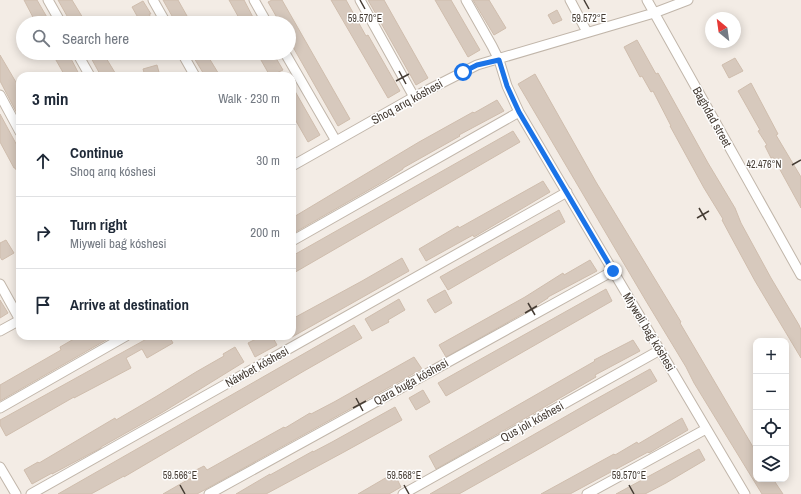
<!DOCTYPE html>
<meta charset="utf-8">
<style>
:root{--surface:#fff;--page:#f6f6f7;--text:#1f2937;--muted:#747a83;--line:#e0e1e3}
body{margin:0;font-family:"Archivo Narrow",sans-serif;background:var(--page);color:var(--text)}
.controls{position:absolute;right:12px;bottom:12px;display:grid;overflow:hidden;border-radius:8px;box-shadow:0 2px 10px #0003}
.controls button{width:36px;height:36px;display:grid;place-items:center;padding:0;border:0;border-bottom:1px solid var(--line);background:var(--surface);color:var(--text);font:20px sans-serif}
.compass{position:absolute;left:705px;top:12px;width:36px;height:36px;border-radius:50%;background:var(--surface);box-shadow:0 2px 10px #0003;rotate:331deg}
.stop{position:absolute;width:12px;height:12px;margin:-9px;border:3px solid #1a73e8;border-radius:50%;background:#fff}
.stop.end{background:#1a73e8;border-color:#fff;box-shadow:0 1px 4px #0008}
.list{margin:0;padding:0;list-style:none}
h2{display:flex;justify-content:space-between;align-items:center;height:52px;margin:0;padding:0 16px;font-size:17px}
h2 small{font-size:13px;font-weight:400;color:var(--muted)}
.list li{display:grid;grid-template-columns:26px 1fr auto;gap:12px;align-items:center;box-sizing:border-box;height:72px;padding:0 16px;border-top:1px solid var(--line)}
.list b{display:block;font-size:15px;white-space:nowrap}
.list p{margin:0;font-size:13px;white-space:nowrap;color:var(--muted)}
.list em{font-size:13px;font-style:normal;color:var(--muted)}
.icon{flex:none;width:22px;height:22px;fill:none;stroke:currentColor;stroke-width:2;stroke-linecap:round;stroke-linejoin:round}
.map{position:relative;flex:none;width:801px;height:494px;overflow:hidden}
.search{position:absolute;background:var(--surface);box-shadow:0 2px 10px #0003;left:16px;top:16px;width:280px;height:44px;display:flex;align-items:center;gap:10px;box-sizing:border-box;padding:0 14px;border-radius:22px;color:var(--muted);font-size:15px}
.panel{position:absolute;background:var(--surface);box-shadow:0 2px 10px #0003;left:16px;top:72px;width:280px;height:268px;border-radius:12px}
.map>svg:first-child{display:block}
.building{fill:#d7c9bd;stroke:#cfbdad}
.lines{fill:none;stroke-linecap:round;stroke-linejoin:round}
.minor-casing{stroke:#c1b6aa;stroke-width:11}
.minor{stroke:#fff;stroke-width:9}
.route{stroke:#1a73e8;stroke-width:5}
.ticks{fill:none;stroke:#453c34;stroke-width:1.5}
.labels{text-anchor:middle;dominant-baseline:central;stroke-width:3;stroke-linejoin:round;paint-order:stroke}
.street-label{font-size:12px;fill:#453c34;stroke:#fff}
.ticks-label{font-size:10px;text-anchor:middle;fill:#453c34;stroke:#fff;stroke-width:3;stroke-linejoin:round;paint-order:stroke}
</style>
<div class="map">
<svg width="801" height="494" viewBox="0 0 801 494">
<rect width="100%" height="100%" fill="#f3ece5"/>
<path class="building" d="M24,0H37L48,19L41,23H36Z
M58,0H72L86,23H71Z
M163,0H178L191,23H176Z
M229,0H244L256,23H240L237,18H239Z
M272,0H282L350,119L338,126L289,40V23H280L268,2Z
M331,0H346L366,36L368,35L400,91L388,98Z
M368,0H384L428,78L416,85Z
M435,0H451L480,50L468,57Z
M473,0H489L506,28L494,35Z
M143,1L151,14H149L154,23H141L132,7Z
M557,10L562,20L553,24L548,15Z
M637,40L656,74L658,73L667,89L708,163L735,208L741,223L771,278L799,325L801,330V358L755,281L730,235L722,220L723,219L704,188L670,126H671L653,91L651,92L642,76L640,77L624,47Z
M52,53H68L80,76H65Z
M96,53H103L117,76H101L90,56Z
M191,53H206L220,76H205Z
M257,53H273L283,70L270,76Z
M0,55L20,89V119L0,81Z
M735,58L743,71L729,78L722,65Z
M157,65L160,76H145L143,69Z
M535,74L596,182L681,322L680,323L756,452V479H773L783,494H762L694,383L686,367L646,301L518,84Z
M751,83L778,134L776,135L801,177V208L773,157L771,158L765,146L767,145L758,131L760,130L738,91Z
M292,86L320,135L308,142L292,114Z
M497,100L504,111L459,135L460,136L403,168V169L381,183L292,234V218L419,142L473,112L474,113Z
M0,114L20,151V176L15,168H14L0,142Z
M513,131L520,142L292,274V256Z
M543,181L550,192L474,237L473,235L426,261L419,249L458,226L459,228Z
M559,210L565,222L448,290L440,277Z
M6,240L14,253L2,260L0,257V243Z
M402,258L409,271L292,337V319L362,281Z
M590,260L597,271L548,297V298L526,312L446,357L439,345L525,297L563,273L564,275Z
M606,289L612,301L446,396L438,383Z
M445,290L452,303L435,313L427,300Z
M399,299L405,310L388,320L389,322L372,331L365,319Z
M0,300L8,313L0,318Z
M354,325L362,338L304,371L124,477V476L91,494H58Z
M79,336H113L0,401V385L61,350L60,347Z
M152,336H169L173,343L147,358L142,349L126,358L131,368L74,398V397L6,436L0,425V420Z
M262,336H272L277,345L255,357L248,343Z
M633,340L640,351L595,375L596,377L536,412L436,469L429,456L595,361L594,360Z
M235,347L244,362L163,412L101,447V448L52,474V473L32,484L24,470L38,462L39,463L115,418L116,420L157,396L196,372L224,356L223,354Z
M414,357L422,369L197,494H163L196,475L194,471L204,466L207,470L284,427L285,428L310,413L311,414L334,402Z
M650,369L657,381L532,453L459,494H430L589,403Z
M423,390L430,402L416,410L409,398Z
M395,407L402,420L344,452L266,494H236L270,474V475L313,451V452L332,442Z
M682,418L688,430L649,453L648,452L570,494H541L614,454L615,455L637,442L638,444Z
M699,449L705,460L666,483L645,494H616Z
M394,473L401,487L389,494H358Z"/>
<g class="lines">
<defs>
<path id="minor" d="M48,0L61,23
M153,0L166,23
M254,0L267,23
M360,0L414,97
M466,0L492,46L499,60L507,86L519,112L745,494
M570,0L587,32
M647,0L801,275
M77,53L90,76
M182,53L195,76
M285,53L336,141
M0,95L20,132
M292,166L414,97L477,65L654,13L688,0
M292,241L519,112
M0,284L20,320
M0,331L20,320
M0,408L126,336
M0,467L16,494
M31,494L567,192
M209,494L613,271
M403,494L660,350
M587,494L706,429"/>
</defs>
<use href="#minor" class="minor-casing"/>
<use href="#minor" class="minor"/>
</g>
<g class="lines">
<path class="route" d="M463,72L477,65L499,60L507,86L519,112L613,271"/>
</g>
<path class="ticks" d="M360,0L365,9M584,0L589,9M399,71L406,84M396,81L409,74M792,165L801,160M699,208L706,220M697,218L709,211M528,303L535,315M525,313L537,306M356,398L363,411M353,408L366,401M180,485L185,494M404,485L409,494M629,485L634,494"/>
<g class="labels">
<g class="street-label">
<text transform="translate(407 102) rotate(-29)">Shoq arıq kóshesi</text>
<text transform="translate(712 117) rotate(61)">Baghdad street</text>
<text transform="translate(649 332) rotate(59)">Miyweli baǵ kóshesi</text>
<text transform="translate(257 367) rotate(-29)">Náwbet kóshesi</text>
<text transform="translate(411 382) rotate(-29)">Qara buǵa kóshesi</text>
<text transform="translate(532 422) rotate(-29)">Qus jolı kóshesi</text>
</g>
</g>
<g class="ticks-label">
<text x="365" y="22">59.570°E</text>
<text x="589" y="22">59.572°E</text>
<text x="764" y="168">42.476°N</text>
<text x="180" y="479">59.566°E</text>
<text x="404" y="479">59.568°E</text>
<text x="629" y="479">59.570°E</text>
</g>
</svg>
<div class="controls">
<button>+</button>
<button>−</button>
<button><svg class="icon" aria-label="locate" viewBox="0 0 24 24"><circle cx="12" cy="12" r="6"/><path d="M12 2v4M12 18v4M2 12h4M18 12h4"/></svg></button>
<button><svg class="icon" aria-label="layers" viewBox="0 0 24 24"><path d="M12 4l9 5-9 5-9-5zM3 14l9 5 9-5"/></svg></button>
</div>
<svg class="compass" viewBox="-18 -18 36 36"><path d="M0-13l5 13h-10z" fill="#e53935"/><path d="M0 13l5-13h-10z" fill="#747a83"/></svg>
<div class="stop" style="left:463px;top:72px"></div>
<div class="stop end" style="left:613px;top:271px"></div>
<div class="search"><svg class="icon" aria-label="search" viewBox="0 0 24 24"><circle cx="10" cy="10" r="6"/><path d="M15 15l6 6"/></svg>Search here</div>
<section class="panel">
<h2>3 min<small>Walk · 230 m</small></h2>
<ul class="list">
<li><svg class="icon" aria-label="ahead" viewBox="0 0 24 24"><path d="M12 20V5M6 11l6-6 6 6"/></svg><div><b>Continue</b><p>Shoq arıq kóshesi</p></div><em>30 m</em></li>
<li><svg class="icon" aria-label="right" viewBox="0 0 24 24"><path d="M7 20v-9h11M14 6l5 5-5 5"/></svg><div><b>Turn right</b><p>Miyweli baǵ kóshesi</p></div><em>200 m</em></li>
<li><svg class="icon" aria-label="arrive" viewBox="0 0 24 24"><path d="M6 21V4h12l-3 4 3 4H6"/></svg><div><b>Arrive at destination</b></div></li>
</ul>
</section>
</div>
